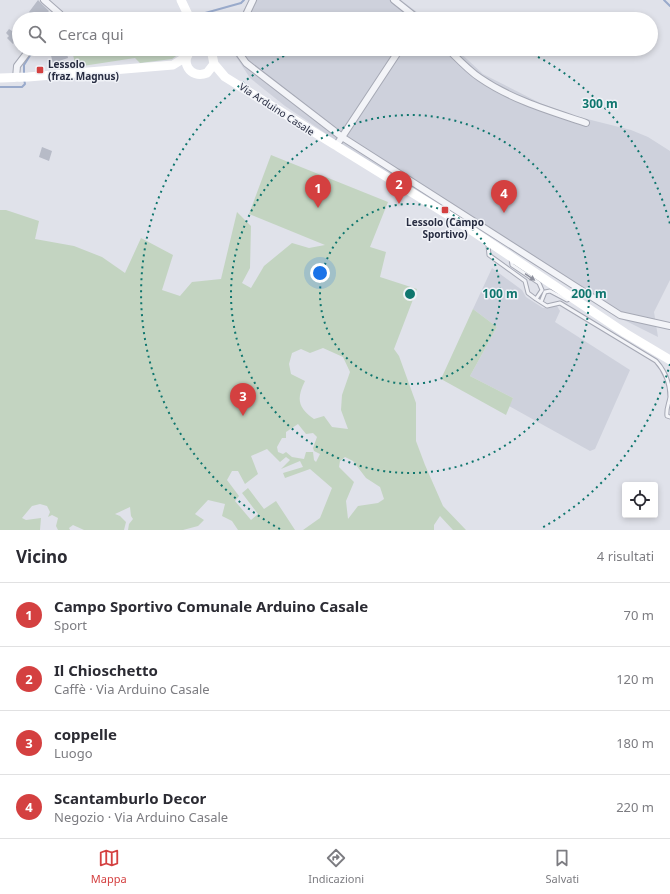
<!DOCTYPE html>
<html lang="it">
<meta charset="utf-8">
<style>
:root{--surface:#fff;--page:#f7f7f7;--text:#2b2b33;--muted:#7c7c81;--line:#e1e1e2;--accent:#d44040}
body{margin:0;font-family:"Noto Sans",sans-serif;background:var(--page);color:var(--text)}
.controls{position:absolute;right:12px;bottom:12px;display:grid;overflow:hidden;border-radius:4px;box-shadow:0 2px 6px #0003}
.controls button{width:36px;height:36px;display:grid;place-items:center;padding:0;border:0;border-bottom:1px solid var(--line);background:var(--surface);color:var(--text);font:20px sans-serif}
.you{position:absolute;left:320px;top:273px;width:14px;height:14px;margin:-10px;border:3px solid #fff;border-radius:50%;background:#1a73e8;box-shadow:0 0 0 6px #1a73e833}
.badge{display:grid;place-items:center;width:26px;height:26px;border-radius:50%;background:var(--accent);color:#fff;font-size:13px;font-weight:700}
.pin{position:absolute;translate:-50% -33px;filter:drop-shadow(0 1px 2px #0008)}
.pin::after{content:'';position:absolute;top:21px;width:14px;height:12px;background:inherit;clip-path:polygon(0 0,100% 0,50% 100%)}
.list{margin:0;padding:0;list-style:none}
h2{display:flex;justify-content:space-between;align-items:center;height:52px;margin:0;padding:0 16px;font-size:17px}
h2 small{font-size:13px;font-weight:400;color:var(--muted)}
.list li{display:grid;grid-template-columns:26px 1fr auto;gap:12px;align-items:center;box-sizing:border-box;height:64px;padding:0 16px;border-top:1px solid var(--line)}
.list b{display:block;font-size:15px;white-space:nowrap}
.list p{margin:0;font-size:13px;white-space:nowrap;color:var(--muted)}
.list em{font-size:13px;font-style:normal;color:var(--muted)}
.icon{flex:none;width:22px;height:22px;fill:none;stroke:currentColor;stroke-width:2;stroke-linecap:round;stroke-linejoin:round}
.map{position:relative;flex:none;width:670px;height:530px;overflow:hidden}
.search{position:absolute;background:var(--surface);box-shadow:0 2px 6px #0003;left:12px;right:12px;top:12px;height:44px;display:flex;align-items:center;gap:10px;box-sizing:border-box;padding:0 14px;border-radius:22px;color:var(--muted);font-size:15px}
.sheet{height:308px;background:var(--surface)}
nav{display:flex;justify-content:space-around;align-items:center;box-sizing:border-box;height:56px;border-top:1px solid var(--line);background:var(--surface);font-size:11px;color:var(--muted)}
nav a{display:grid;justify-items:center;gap:2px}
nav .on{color:var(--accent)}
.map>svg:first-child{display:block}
.built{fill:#ced1dc}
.green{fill:#c3d4c1;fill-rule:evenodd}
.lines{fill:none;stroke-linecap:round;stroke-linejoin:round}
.stream{stroke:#99aacb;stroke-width:2}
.building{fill:#b7bbc7}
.lane-casing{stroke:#a5a8b4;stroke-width:5}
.street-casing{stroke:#a5a8b4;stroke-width:8}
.lane{stroke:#f3f4f8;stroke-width:3}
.street{stroke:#f3f4f8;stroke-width:6}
.secondary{stroke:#fff;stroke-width:9}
.oneway{fill:#8e909d}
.ring{fill:none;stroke:#0f766e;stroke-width:2;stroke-dasharray:2 4}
.poi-dot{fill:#d44040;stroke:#f0f2f7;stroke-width:1.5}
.labels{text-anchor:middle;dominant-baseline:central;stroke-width:3;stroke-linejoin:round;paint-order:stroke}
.poi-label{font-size:10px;font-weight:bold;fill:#282d42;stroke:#f0f2f7;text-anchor:start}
.street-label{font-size:10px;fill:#282d42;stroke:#f0f2f7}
.centre{fill:#0f766e;stroke:#f0f2f7;stroke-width:2}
.ring-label{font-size:12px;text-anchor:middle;font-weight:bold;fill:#0f766e;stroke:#f0f2f7;stroke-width:3;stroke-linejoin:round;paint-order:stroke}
</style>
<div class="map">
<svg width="670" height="530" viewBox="0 0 670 530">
<rect width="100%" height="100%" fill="#e0e2ea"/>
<path class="built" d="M249,0H401L426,19H239Z
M231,49H456L483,74L540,103L575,116L631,130L648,137L670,151V280L654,312L658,337L620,318L331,137L285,106L250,78Z
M492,268L522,290L526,297L543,308L557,306L560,311L555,322L630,370L595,449L590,451L509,406L513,398L470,376L497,327L473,309Z"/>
<path class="green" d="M76,16L99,19H68Z
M95,49H186L172,59L140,63L135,58L76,67L73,55Z
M271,155L388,202L370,247L386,252L380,277L417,289L394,349L399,356L416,403V441L425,465L443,506L466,530H453L440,516L434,525V530H303L320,518L332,488L310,469L285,478L283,473L303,467L300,461L281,469L290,460L286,457L280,462L267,449L251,456L258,474L245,484L238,471H232L227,480L239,496L235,501L251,520L258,514L242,493L248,488L264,509L276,501L295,530H238L232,521L222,516L225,504L208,500L195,514L204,520L198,526L183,530H128L129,524L133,519L131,516L130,507L115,514L120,516L126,522L124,530H84L73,525L69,528L70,530H58L56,526L58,518L52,515L48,517L50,512L47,506L40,504L32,506L22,518L26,520L41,518L40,530H0V210H6L39,221L35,239L74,246L102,257L125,273L141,238L173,255L162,290L180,296L192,282L221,279L237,212L251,226L250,268L242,283L251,288L264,266L292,243L309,248L325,245L249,214ZM323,348L343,357L350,372L342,395L341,410L348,429L332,427L324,416L314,419C298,408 296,399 305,381L291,374L289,364L292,353L301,349L310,353ZM298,424L306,434L313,433L317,437L313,448L314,451L320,454L316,462L314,460L313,452H306L304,459L292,457L286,452L283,454L278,452L277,447L282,438H286V432ZM345,457L353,461L366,478L380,487L384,499L378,503L358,506L348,519L346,501L354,482L339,467L340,461Z
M473,309L497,327L470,376L513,398L506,415L441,379Z"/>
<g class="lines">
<path class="stream" d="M664,0L670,6
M198,15L241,3L244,0
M65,19C79,11 92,15 107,19
M24,75V65L34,49
M0,87H22L25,84L24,79"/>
</g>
<path class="building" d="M38,0L49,11L42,19H34L29,12Z
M19,23V36L13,44L7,38L9,36L6,33L9,29L12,31Z
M62,49H66L68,58L53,63L50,52Z
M42,147L52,151L49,161L39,157Z"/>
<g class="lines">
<defs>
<path id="lane" d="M488,245L489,255L525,281L528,293L536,299L547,306L560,303L656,361C665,371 670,382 670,397C669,404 666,408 667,416L670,417
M511,259L512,265L539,283L542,290L536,299
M541,302L545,292L550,291L567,300L571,298"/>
<path id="street" d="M44,0L60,14L56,19
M394,0L418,19
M244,19L253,0
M236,49L246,63L342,137L400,49
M448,49C458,59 468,70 480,78C512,100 550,111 586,123
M209,50L226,49
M16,78L17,66L30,49
M336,146L342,137L620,315L670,326"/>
</defs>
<use href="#lane" class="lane-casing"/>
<use href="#street" class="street-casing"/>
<use href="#lane" class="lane"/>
<use href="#street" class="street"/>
<path class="secondary" d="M181,0L190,19
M193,49C178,60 190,80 207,73L214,64L212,54L208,49
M214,64L225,77L453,218L625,333L670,360
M0,78L28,77L173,65L186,57"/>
</g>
<defs><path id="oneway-solid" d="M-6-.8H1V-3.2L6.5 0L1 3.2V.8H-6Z"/></defs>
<use class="oneway" href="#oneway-solid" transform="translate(530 277) rotate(34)"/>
<g class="ring">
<circle cx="410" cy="294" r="90"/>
<circle cx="410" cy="294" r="179"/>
<path d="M670 364A269 269 0 0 1 540 529M280 529A269 269 0 0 1 298 49M522 49A269 269 0 0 1 670 224"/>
</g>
<g class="poi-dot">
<rect x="36" y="66" width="8" height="8" rx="2"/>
<rect x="441" y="206" width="8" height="8" rx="2"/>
</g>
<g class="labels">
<g class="poi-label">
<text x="48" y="64">Lessolo<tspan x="48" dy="12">(fraz. Magnus)</tspan></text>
<text x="445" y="222" text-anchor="middle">Lessolo (Campo<tspan x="445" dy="12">Sportivo)</tspan></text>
</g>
<g class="street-label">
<text transform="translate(277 109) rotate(33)">Via Arduino Casale</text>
</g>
</g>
<circle cx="410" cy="294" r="6" class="centre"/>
<g class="ring-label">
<text x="600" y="108">300 m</text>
<text x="500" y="298">100 m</text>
<text x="589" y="298">200 m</text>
</g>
</svg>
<div class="controls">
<button><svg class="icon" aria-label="locate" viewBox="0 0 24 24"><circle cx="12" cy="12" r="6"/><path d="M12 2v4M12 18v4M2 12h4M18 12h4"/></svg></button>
</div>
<div class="you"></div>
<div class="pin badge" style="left:318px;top:208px">1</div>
<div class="pin badge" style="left:399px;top:204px">2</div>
<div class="pin badge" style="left:243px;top:416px">3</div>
<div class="pin badge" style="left:504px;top:213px">4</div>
<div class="search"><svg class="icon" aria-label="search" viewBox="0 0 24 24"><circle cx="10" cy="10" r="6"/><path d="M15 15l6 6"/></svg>Cerca qui</div>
</div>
<section class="sheet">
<h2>Vicino<small>4 risultati</small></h2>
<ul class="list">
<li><span class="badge">1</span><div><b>Campo Sportivo Comunale Arduino Casale</b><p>Sport</p></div><em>70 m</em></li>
<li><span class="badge">2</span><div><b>Il Chioschetto</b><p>Caffè · Via Arduino Casale</p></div><em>120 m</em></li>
<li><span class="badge">3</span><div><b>coppelle</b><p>Luogo</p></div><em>180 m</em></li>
<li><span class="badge">4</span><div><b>Scantamburlo Decor</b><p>Negozio · Via Arduino Casale</p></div><em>220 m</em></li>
</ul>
</section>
<nav>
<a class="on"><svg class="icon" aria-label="map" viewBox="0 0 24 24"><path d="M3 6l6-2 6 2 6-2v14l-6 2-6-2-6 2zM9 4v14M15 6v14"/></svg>Mappa</a>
<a><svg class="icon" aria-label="directions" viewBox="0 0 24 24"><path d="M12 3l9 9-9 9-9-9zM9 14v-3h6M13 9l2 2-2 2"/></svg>Indicazioni</a>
<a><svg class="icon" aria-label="saved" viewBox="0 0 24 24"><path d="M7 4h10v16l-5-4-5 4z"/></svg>Salvati</a>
</nav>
